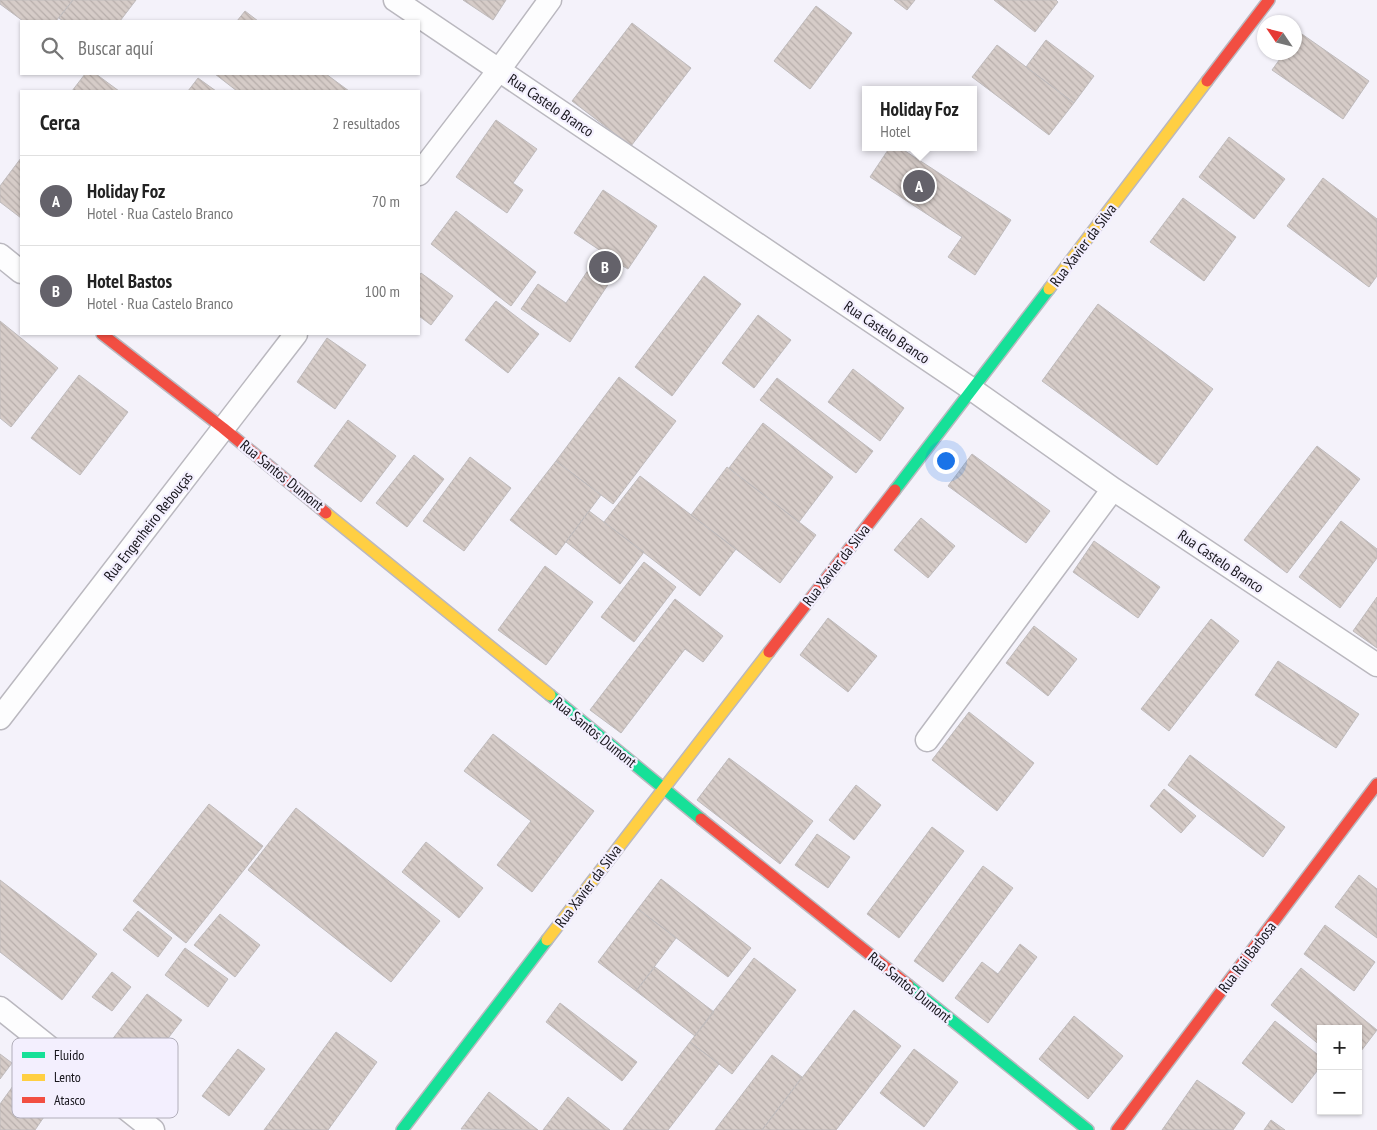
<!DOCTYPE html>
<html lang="es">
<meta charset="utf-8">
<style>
:root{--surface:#fff;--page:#f6f6f6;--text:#222;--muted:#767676;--line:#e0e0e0;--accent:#64626a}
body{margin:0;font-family:"PT Sans Narrow",sans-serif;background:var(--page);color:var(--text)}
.controls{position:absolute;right:15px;bottom:15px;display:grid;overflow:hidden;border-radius:0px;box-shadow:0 1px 4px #0004}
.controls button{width:45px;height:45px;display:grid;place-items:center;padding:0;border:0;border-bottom:1px solid var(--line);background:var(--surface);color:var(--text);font:25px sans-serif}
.compass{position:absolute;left:1257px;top:15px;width:45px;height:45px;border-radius:50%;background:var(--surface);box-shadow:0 1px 4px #0004;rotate:305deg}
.you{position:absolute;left:945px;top:460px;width:18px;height:18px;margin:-12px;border:4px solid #fff;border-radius:50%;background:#1a73e8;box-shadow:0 0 0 8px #1a73e833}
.badge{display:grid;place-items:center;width:32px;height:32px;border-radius:50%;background:var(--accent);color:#fff;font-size:16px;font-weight:700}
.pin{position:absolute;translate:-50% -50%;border:2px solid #fff;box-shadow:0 1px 5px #0006}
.popup{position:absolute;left:862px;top:86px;width:115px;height:65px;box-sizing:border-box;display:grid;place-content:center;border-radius:0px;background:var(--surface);filter:drop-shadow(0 1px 4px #0005);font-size:16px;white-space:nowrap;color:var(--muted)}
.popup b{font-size:19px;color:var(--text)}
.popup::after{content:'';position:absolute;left:50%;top:100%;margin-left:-10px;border:10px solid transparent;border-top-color:var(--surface)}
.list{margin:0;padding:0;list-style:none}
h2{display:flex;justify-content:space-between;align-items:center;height:65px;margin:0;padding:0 20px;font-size:21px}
h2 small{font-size:16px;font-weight:400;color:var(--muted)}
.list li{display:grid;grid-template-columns:32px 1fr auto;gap:15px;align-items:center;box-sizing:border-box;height:90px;padding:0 20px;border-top:1px solid var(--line)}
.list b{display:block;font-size:19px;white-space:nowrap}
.list p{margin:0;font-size:16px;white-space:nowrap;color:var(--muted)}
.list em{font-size:16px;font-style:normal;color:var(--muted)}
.icon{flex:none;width:28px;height:28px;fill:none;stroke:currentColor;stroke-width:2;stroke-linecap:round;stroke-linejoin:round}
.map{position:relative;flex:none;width:1377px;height:1130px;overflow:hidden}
.search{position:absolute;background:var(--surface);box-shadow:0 1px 4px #0004;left:20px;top:20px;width:400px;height:55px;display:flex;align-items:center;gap:12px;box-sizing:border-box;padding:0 18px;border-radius:0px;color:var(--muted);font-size:19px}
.panel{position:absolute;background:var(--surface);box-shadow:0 1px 4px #0004;left:20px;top:90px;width:400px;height:245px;border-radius:0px}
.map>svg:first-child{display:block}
.building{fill:url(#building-back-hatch);stroke:#bfbbbc}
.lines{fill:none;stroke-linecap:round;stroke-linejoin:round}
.street-casing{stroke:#bab8bf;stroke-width:25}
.fast-casing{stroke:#bab8bf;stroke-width:14}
.slow-casing{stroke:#bab8bf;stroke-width:14}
.jam-casing{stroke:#bab8bf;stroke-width:14}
.street{stroke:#fdfdfe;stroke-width:22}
.fast{stroke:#16e098;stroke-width:11}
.slow{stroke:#ffcf43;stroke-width:11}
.jam{stroke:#f24e42;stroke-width:11}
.labels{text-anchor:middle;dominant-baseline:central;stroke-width:4.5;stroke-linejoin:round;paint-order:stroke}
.street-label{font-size:15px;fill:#17151c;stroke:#f3effe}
.key{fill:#f3effe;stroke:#b1aeba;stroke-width:1}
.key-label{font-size:14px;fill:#17151c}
</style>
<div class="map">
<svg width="1377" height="1130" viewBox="0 0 1377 1130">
<defs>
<pattern id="building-back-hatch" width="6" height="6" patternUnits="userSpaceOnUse" patternTransform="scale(1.25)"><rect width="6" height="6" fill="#d6ccc8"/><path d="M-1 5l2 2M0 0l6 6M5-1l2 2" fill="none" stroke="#b7aeab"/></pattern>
</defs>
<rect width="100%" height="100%" fill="#f4f2fa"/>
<path class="building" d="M0,0H73L56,21H23L0,4Z
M73,0H136L120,21H63L59,18Z
M463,0H506L493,20Z
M894,0H915L907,10Z
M994,0H1056L1058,2L1035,32Z
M816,6L852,33L810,89L774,61Z
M245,11L258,21H237Z
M632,23L691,68L631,146L572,101Z
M1299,32L1369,81L1343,119L1272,70L1285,52H1294V38Z
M1046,40L1094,76L1074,103L1026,67Z
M997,45L1074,103L1049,135L972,77Z
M85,74H96L119,91H72Z
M215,74H326L349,91H237Z
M198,78L216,91H188Z
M496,120L537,149L513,183L523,190L507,213L456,177Z
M1229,137L1285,179L1254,219L1199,177Z
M890,147H899L1011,220L975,275L948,257L962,237L870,177Z
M21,158V218L0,202V186Z
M1323,178L1377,219V276L1369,287L1287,226Z
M603,190L657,226L628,269L621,265L570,342L521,309L538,284L566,303L601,251L574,233Z
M1183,198L1236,237L1204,281L1150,242Z
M456,211L536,272L511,306L431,244Z
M421,273L453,296L431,325L419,316V276Z
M704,276L741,304L672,396L635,367Z
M496,301L539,334L508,373L465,340Z
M1098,304L1213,389L1157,465L1042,381Z
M758,315L791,340L754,388L722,363Z
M0,321L58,368L11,427L0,418Z
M327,338L366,365L335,409L297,382Z
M853,369L904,408L880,441L828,402Z
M79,375L128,412L80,475L31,438Z
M619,377L676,421L613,504L556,461Z
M777,378L873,451L856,473L760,400Z
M348,420L396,456L361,502L314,466Z
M763,423L833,477L799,522L729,468Z
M1317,446L1360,479L1287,573L1244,540Z
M972,454L1050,511L1026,543L948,486Z
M414,455L444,479L407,527L376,503Z
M470,457L511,488L464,551L423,521Z
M556,461L601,495L556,555L510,520Z
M727,467L816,535L780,583L691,515Z
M640,476L736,549L700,596L604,522Z
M589,511L644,552L620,584L566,542Z
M921,518L955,546L928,578L894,550Z
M1341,521L1377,549V558L1340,608L1299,577Z
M1094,541L1160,587L1138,618L1073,572Z
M644,562L676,587L634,642L601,617Z
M545,566L593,602L546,665L498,630Z
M1377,597V648L1353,631Z
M675,599L723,636L703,662L685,649L621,733L590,710Z
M828,618L877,656L848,692L800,655Z
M1211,619L1239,641L1169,731L1141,709Z
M1034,626L1077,659L1048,696L1006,663Z
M1278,661L1359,714L1336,748L1255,695Z
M969,712L1034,763L997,811L932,760Z
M493,734L594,811L532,892L497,865L531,821L464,771Z
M1190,755L1285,827L1263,857L1168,785Z
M729,758L813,821L780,864L697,800Z
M856,785L881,805L854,840L829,820Z
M1164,789L1196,816L1181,833L1150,806Z
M209,804L263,846L186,943L133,901Z
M296,808L440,921L391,982L248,870Z
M932,827L964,851L899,938L867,914Z
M817,834L850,857L828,888L795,865Z
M426,842L483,888L459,918L402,872Z
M983,866L1013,888L943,982L914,961Z
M1359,875L1377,889V938L1335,907Z
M661,879L751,948L728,977L638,909Z
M0,880L97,954L62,1000L0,952Z
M638,909L676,938L636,991L598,962Z
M138,911L172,938L158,957L123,930Z
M220,914L260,945L235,977L194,945Z
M1325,925L1375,962L1354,991L1304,954Z
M1020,944L1037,957L988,1023L955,998L982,962L998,974Z
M185,948L228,979L208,1007L165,975Z
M754,958L796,990L732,1074L690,1042Z
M655,967L714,1012L695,1036L636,991Z
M1301,968L1377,1030L1358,1055V1029H1321V1046L1271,1005Z
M112,972L131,987L112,1011L92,997Z
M147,994L182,1020L146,1067L111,1041Z
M560,1003L637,1062L622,1081L546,1022Z
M854,1010L901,1046L836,1130H762Z
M1074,1016L1123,1056L1088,1099L1039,1059Z
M1275,1021L1321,1057V1066L1292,1103L1242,1063Z
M336,1032L377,1062L328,1130H264Z
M690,1042L719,1064L668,1130H623Z
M238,1049L265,1069L229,1116L202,1096Z
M914,1049L958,1082L924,1127L880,1093Z
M0,1054L12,1063L0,1079Z
M772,1055L802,1077L762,1130H715Z
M1197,1080L1245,1113L1233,1130H1162Z
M13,1086L48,1111L35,1130H0V1104Z
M489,1092L538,1130L461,1129Z
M568,1097L610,1130H543Z
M1271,1120L1285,1130H1264Z"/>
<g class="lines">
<defs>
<path id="street" d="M395,0L973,390L1113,489L1377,665
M419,174L499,70L550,0
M0,255L21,272
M0,718L296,334
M927,740L1113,489
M0,1008L153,1130"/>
<path id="fast" d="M895,490L1049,289
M550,695L701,819
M908,985L1088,1130
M402,1130L547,940"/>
<path id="slow" d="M1049,289L1207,81
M326,513L550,695
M547,940L769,652"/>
<path id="jam" d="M1207,81L1269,0
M102,334L223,428L326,513
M769,652L895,490
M701,819L908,985
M1117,1130L1377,784"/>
</defs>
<use href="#street" class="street-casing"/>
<use href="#fast" class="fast-casing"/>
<use href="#slow" class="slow-casing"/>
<use href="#jam" class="jam-casing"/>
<use href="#street" class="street"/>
<use href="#fast" class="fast"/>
<use href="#slow" class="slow"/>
<use href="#jam" class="jam"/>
</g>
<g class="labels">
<g class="street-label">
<text transform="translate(551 105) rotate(34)">Rua Castelo Branco</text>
<text transform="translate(1083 245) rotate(-53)">Rua Xavier da Silva</text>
<text transform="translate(887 332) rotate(34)">Rua Castelo Branco</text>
<text transform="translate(282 475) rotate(39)">Rua Santos Dumont</text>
<text transform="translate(148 526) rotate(-52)">Rua Engenheiro Rebouças</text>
<text transform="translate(1221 561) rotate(34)">Rua Castelo Branco</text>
<text transform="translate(836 565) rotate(-52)">Rua Xavier da Silva</text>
<text transform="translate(595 732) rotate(39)">Rua Santos Dumont</text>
<text transform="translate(588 886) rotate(-53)">Rua Xavier da Silva</text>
<text transform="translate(1247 957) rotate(-53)">Rua Rui Barbosa</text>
<text transform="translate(910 987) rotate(39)">Rua Santos Dumont</text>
</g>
</g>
<rect x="12" y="1038" width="166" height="80" rx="8" class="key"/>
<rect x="22" y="1052" width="23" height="6" fill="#16e098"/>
<rect x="22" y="1074" width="23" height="7" fill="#ffcf43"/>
<rect x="22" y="1097" width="23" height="6" fill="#f24e42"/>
<g class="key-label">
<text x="54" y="1060">Fluido</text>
<text x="54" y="1082">Lento</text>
<text x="54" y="1105">Atasco</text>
</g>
</svg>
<div class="controls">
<button>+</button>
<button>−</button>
</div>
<svg class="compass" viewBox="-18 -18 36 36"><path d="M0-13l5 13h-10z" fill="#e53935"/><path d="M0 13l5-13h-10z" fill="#767676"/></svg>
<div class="you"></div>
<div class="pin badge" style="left:919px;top:186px">A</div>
<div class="popup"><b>Holiday Foz</b>Hotel</div>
<div class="pin badge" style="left:605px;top:267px">B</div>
<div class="search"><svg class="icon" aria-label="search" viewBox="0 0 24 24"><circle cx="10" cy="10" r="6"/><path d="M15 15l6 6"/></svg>Buscar aquí</div>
<section class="panel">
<h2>Cerca<small>2 resultados</small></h2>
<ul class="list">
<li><span class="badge">A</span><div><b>Holiday Foz</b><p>Hotel · Rua Castelo Branco</p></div><em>70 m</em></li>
<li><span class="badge">B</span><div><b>Hotel Bastos</b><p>Hotel · Rua Castelo Branco</p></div><em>100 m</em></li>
</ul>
</section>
</div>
